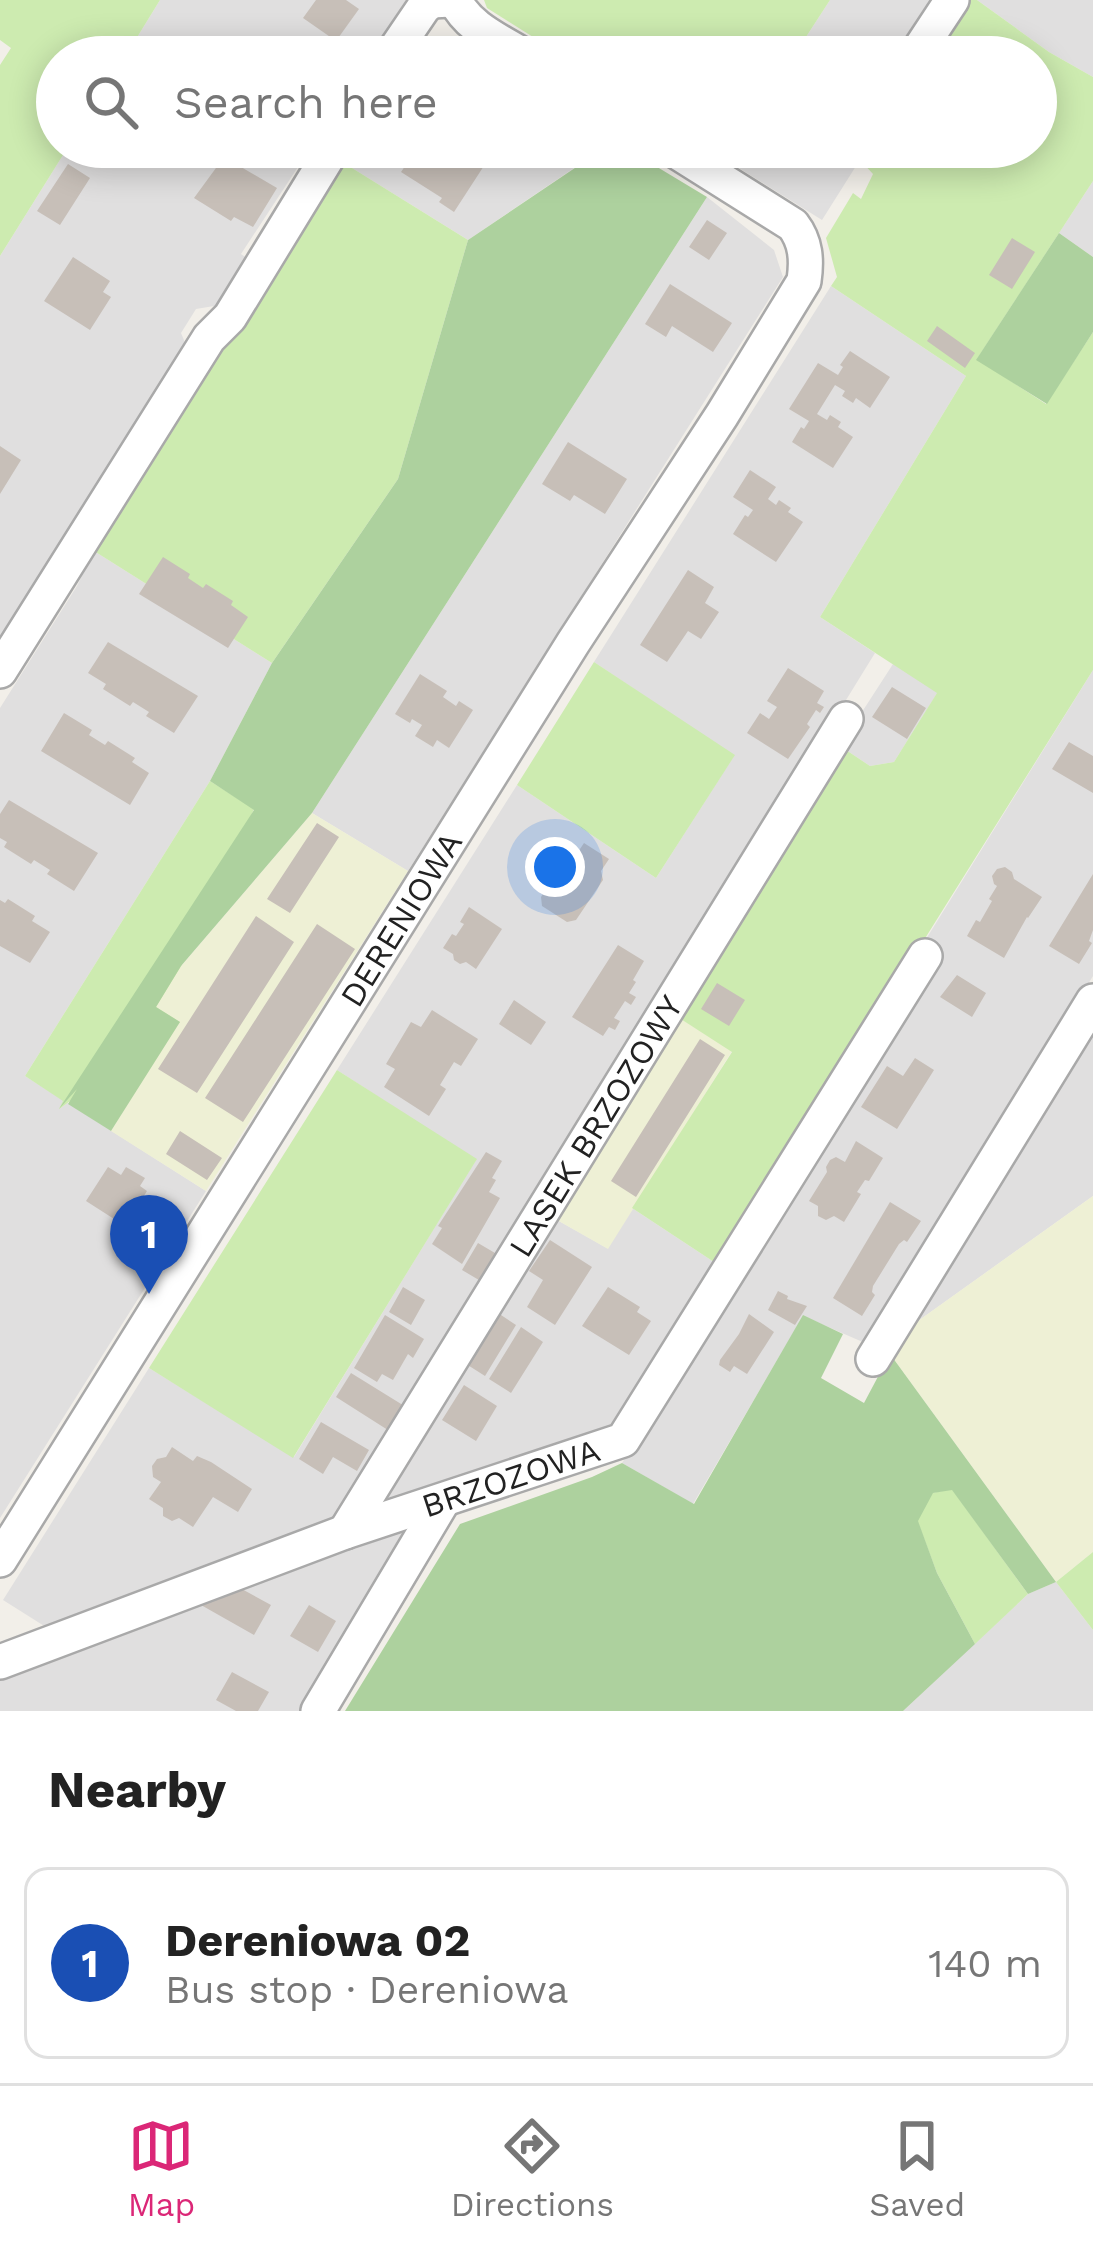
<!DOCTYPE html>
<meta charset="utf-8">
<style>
:root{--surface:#fff;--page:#f2f2f2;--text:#222;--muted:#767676;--line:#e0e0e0;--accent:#db2777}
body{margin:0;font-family:"Work Sans",sans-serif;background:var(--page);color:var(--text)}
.you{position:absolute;left:555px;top:867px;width:42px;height:42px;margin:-30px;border:9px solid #fff;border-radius:50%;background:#1a73e8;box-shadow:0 0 0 18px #1a73e833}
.badge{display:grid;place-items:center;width:78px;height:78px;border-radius:50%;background:var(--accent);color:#fff;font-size:39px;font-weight:700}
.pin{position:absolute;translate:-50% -99px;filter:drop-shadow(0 3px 6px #0008)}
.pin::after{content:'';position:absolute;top:63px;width:42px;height:36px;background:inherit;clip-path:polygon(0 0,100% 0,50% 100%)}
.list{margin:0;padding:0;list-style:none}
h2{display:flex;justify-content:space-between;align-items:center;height:156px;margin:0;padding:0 48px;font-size:51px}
h2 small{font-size:39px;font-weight:400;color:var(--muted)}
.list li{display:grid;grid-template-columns:78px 1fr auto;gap:36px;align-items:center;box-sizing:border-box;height:192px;margin:0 24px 24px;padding:0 24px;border:3px solid var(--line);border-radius:24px}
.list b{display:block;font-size:45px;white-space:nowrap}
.list p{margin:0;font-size:39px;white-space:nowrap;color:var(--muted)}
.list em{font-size:39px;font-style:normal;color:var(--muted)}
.icon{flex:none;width:66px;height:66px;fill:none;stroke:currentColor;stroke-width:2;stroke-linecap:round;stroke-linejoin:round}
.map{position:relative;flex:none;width:1093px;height:1711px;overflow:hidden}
.search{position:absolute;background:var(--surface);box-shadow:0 6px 30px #0003;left:36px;right:36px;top:36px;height:132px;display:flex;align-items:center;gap:30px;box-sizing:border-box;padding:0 42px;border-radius:66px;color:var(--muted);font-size:45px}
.sheet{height:372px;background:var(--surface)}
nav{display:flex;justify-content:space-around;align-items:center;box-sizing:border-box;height:168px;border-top:3px solid var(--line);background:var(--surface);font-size:33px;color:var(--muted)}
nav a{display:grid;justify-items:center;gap:6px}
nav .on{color:var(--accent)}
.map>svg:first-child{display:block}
.residential{fill:#e0dfdf}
.farmland{fill:#eef0d5}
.grass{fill:#cdebb0}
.forest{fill:#add19e}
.building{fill:#c7bfb8}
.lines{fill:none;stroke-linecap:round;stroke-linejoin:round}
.minor-casing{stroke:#a9a9a9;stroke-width:38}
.minor{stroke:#fff;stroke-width:33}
.labels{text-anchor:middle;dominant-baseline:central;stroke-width:9;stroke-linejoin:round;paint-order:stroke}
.street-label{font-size:33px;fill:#222;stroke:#fff}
</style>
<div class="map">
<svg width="1093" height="1711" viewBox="0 0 1093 1711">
<rect width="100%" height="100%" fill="#f2efe9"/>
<path class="residential" d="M160,0H406L369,57H125Z
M830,0H943L923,57H793Z
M977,0H1093V77L1049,52Z
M68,147H311L241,254L254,263L223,312L214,306L196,309L181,333L186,345L0,640V256Z
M354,147H605L468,240L344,163Z
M735,147H868L822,220L726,160Z
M1093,181V257L1059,233Z
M707,197L774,250L783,277L408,871L312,813Z
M831,286L966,376L820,617L875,653L341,1519L49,1629L3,1600L149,1368L294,1457L476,1160L337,1070L517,785L656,878L734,756L594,662Z
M94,551L272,663L210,781L25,1076L206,1191L0,1518V708L77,586Z
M893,664L938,692L894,762L870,766L840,746Z
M1093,670V976L865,1343L803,1316L693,1504L622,1463L934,964L918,952Z
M1093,1024V1196L904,1331Z
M632,1208L720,1266L620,1424L369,1510L550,1216L607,1248Z
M399,1530L406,1534L300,1711H0V1673Z
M1056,1582L1093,1630V1711H903L1028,1594Z"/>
<path class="farmland" d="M312,813L408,871L206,1191L111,1131L177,1024L59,1109Z
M673,1014L732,1051L608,1249L550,1216Z
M1093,1196V1552L1056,1582L890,1354L904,1331Z"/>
<path class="grass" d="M0,0H160L125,57H57V147H68L0,256V65L11,48L0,40Z
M484,0H830L793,57H565L487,8Z
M963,0H977L1049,52L1093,77V181L977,359L1046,404L1093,332V670L720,1266L632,1208L732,1052L673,1014L840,746L870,766L894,762L937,693L820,617L966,376L831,286L837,277L826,238L853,193L861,199L873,174L860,160L868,147H1036V57H927Z
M344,163L468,240L398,479L272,663L94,551L217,356Z
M594,662L735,755L656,878L517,785Z
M210,781L254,809L194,945L156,1007L180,1022L59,1109L63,1101L25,1076Z
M337,1070L477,1159L293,1458L149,1368Z
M952,1489L1028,1594L975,1644L937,1573L917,1520L932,1493Z
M1093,1552V1630L1056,1582Z"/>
<path class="forest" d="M606,147H624L707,197L312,813L181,966L156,1007L180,1022L111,1131L68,1104L77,1089L59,1109L254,810L210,781L272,663L398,479L468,240Z
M1059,233L1093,257V332L1047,404L976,360Z
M803,1315L843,1334L821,1378L864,1403L890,1354L1056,1582L1028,1594L952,1490L933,1493L918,1521L937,1573L975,1644L903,1711H345L460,1524L592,1477L622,1463L694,1504Z"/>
<path class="building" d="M316,0H346L359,9L336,41L303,18Z
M418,147H479L491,155L454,212L439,202L442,198L401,172Z
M224,157L277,188L253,227L234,217L231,221L194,198Z
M68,164L90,178L60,225L37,211Z
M707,220L727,233L709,260L689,247Z
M1012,238L1035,252L1012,289L989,275Z
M73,257L110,281L103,292L111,297L90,330L44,301Z
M670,284L732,323L713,352L672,326L666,337L645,324Z
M937,326L975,353L965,368L927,341Z
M850,351L890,377L870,408L856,398L853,403L842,396L845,391L835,385L817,414L827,420L830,415L841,422L838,427L853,437L833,468L792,442L801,427L804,429L809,421L789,409L818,363L838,375L843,367L840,365Z
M568,442L627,479L605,514L574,495L570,501L542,484Z
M0,446L21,460L0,494Z
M750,470L776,487L768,499L776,505L779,500L791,508L788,512L803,522L776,562L733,534L745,515L748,517L753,510L733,497Z
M163,557L190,574L188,578L203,588L206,584L233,601L231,605L248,617L228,648L139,594Z
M688,570L714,587L705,603L719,612L701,639L688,631L667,662L640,645Z
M108,642L198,696L174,733L146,716L149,712L133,702L130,706L103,689L106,684L88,673Z
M788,668L824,691L817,703L824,707L820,713L816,710L807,724L810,727L788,759L747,733L760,713L769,719L777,707L767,701Z
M420,674L447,691L443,697L456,706L459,701L473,710L449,748L437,740L433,747L415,736L422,725L412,719L410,723L395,714Z
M892,687L926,708L907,739L872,717Z
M64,713L92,730L89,735L105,745L108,741L135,758L132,762L149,773L130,805L41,751Z
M1069,742L1093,756V793L1052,769Z
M9,800L98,853L74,891L47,874L50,870L34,860L31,864L4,847L7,842L0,838V814Z
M317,823L339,837L290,913L267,899Z
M584,843L609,859L601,871L603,880L576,920L567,922L542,906L541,897L567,857L576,855Z
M1005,867L1012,872L1014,879L1042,897L1028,918L1027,917L1004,958L967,936L976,920L980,922L992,901L989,899L997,886L994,884L992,876L997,869Z
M1093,874V930L1089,941L1092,943L1079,964L1049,946Z
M8,899L35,916L32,921L50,932L30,963L0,946V900L5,903Z
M469,907L502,929L476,969L466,962L460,964L454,960L453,954L443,948L452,934L456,936L464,924L460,922Z
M256,916L294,942L197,1093L158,1069Z
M317,924L355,949L243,1122L205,1098Z
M618,945L644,961L633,980L636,982L629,993L636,997L631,1005L625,1001L614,1018L620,1021L615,1030L609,1027L603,1036L572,1017Z
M957,975L986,993L972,1017L940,997Z
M717,983L745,1000L729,1026L701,1009Z
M514,1000L546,1022L531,1045L499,1024Z
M432,1010L478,1039L461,1066L454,1062L440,1085L446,1089L429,1116L384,1087L395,1069L386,1064L411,1022L421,1027Z
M700,1039L725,1055L636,1197L611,1181Z
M915,1058L934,1070L897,1129L861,1107L887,1066L903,1076Z
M180,1131L222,1158L207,1180L166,1154Z
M856,1141L883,1158L869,1181L865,1180L857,1192L861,1194L844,1222L834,1216L826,1220L818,1216V1206L809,1201L827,1172L826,1167L830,1160L836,1157L845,1162Z
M486,1152L502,1161L492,1178L496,1180L489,1192L500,1198L462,1264L432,1244L442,1228L438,1226Z
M108,1167L121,1175L126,1167L145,1178L140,1186L147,1191L125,1226L86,1201Z
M890,1202L921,1221L907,1242L904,1240L899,1244L873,1286L872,1292L875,1295L862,1316L833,1298Z
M550,1240L592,1267L555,1325L527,1307L543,1280L529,1271Z
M478,1243L500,1256L484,1283L462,1270Z
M403,1287L425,1300L411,1325L389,1312Z
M608,1287L640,1307L637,1312L651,1321L629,1355L582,1326Z
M778,1291L788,1296L787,1299L807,1306L795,1325L768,1310Z
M495,1311L516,1325L485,1376L463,1362Z
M749,1314L774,1332L747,1374L734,1366L730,1372L719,1365L720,1360L739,1334Z
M385,1315L424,1339L413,1358L408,1354L393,1380L382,1374L377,1382L354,1368Z
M521,1327L543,1342L511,1393L489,1379Z
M351,1373L406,1407L391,1432L336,1397Z
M464,1385L497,1406L476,1441L442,1420Z
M321,1422L369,1450L357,1471L333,1457L323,1474L299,1459Z
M172,1447L193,1461L197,1456L211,1462L252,1489L238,1512L213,1497L193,1527L179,1518L172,1521L163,1516V1508L149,1499L161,1482L153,1477L152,1466L157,1459L166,1457Z
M240,1588L271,1605L254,1635L201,1605L205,1599Z
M309,1605L336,1621L318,1652L290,1636Z
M232,1672L269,1692L258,1711H236L216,1700Z"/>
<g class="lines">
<defs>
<g id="minor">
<path d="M455,0C468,28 501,41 526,57"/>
<path d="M917,53L952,0"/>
<path d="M390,57L424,7L432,1L450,0"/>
<path d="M0,671L209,338L230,317L334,147"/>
<path d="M873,1359L1093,1001"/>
<path id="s1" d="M345,1532L846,719"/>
<path id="s2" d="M0,1560L573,643L722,415L804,281C807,260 806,242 793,225L669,147"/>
<path id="s3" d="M0,1662L345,1532L623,1440L925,956"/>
<path d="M318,1711L443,1501"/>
</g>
</defs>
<use href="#minor" class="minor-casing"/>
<use href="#minor" class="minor"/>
</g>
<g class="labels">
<g class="street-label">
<text stroke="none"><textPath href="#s2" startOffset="756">DERENIOWA</textPath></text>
<text stroke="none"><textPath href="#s1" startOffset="477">LASEK BRZOZOWY</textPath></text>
<text stroke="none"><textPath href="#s3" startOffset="543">BRZOZOWA</textPath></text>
</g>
</g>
</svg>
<div class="you"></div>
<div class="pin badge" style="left:149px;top:1294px;background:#1a4fb4">1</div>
<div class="search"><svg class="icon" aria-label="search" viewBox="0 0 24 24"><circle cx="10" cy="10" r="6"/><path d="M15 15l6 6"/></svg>Search here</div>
</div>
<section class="sheet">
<h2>Nearby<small></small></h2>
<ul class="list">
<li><span class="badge" style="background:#1a4fb4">1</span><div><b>Dereniowa 02</b><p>Bus stop · Dereniowa</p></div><em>140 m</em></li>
</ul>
</section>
<nav>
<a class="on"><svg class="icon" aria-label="map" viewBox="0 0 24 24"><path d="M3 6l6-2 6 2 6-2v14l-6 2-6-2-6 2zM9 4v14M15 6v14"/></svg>Map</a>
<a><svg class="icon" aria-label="directions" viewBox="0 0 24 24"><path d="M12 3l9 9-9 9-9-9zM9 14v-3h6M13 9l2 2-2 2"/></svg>Directions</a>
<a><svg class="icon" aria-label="saved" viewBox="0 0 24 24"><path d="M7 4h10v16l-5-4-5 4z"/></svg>Saved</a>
</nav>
